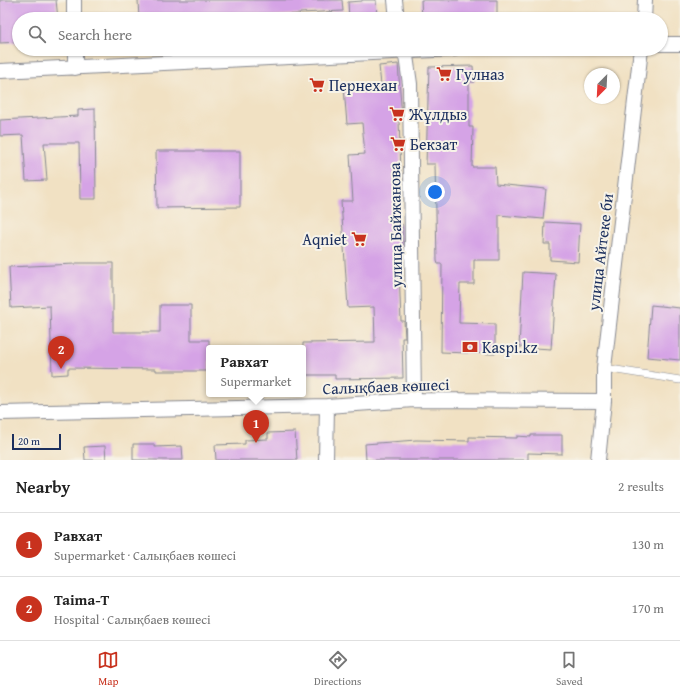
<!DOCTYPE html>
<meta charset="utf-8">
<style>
:root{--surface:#fff;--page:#f6f6f6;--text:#222;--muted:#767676;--line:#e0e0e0;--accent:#c8321e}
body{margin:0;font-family:"Gentium Book Plus",serif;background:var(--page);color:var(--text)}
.compass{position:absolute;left:584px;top:68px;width:36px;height:36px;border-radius:50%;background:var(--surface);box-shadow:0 1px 3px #0004;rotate:204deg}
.scale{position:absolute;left:12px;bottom:10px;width:49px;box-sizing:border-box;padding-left:4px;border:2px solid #1b2f5e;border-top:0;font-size:11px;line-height:14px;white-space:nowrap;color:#1b2f5e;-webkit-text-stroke:3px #f7f3e8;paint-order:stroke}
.you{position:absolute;left:435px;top:192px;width:14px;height:14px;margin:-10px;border:3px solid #fff;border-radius:50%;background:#1a73e8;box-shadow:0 0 0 6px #1a73e833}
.badge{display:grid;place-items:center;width:26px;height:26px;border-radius:50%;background:var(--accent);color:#fff;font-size:13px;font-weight:700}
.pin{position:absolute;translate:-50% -33px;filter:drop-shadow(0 1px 2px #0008)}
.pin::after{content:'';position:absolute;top:21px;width:14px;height:12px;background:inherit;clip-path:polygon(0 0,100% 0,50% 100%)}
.popup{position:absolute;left:206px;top:345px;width:100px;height:52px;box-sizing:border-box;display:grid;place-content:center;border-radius:4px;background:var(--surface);filter:drop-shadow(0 1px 3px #0005);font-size:13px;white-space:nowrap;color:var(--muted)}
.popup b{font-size:15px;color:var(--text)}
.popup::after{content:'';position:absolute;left:50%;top:100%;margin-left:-8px;border:8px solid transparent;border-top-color:var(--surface)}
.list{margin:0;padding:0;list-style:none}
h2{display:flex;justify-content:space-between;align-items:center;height:52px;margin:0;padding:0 16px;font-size:17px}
h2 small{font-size:13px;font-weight:400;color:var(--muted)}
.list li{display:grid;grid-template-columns:26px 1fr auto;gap:12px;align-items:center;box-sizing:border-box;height:64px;padding:0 16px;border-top:1px solid var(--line)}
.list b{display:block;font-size:15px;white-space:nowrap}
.list p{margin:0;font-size:13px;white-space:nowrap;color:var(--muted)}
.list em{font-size:13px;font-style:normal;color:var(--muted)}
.icon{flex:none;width:22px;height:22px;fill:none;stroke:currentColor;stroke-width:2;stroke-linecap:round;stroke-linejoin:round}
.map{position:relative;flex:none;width:680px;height:460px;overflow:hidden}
.search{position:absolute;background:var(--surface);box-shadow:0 1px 3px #0004;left:12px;right:12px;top:12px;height:44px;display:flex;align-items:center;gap:10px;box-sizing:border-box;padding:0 14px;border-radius:22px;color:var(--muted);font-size:15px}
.sheet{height:180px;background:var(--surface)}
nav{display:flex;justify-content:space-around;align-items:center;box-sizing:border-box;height:56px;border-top:1px solid var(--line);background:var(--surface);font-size:11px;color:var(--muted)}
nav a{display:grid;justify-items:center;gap:2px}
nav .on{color:var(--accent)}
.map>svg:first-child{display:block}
.building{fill:#d5a3e6}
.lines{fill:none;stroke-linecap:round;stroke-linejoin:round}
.service-casing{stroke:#868890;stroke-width:8}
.minor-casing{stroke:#868890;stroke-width:16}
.service{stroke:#fff;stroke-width:7}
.minor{stroke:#fff;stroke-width:14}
.labels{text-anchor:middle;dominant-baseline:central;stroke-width:4;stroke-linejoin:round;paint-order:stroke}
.poi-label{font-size:16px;fill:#1b2f5e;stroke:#f7f3e8;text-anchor:start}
.street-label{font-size:16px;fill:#1b2f5e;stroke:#f7f3e8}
</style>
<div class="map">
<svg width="680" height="460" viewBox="0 0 680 460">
<rect width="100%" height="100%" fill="#f7f3e8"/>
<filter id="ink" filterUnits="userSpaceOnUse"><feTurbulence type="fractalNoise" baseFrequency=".025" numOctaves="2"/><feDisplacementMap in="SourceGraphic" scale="8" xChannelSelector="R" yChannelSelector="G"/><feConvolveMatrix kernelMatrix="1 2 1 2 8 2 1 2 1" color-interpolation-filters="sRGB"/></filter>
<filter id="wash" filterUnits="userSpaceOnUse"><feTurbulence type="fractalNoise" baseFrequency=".012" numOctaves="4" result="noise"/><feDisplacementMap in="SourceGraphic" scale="16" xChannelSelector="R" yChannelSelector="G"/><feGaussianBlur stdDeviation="0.9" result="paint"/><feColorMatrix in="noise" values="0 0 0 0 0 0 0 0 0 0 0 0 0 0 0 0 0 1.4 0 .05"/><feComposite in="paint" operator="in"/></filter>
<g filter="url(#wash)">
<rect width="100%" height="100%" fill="#f1e1c3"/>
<g id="blocks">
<path class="building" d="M0,0H56L58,19H19V42L0,43Z
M138,0H342L343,11L300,13V14L259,17V14L180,19H139Z
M362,0H376L377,19H349L348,2L362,1Z
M421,0H497V19H483V17L422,19Z
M398,64L402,118V121H399L402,196H396L397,224H402L403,246H398L401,321H404L405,338H402L403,378L335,379V375H303V343L375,342L374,307L348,308L341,201H353L350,155L365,154L362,123L347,124L344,88L381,85L379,66Z
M473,66L474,82H469V127H473L472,167H495L496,184L546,189L543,219L499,215V260H474V284H460L459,323L495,324V354L441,352L442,264H438L437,261L435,164H426L429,67Z
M95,109L96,199H80L79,143H44L47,180L26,181L23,135L0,136V120L78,116V110Z
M156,151H240V207L157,208Z
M545,222L580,224L578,262L550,260V244H544Z
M76,263H113V332H160V305H191V340H209V371H156V369L68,368V374L52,375L50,306L11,308L9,267L75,264Z
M523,272L556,274L551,349L519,347Z
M651,305L680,308V360L647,357Z
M295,432L297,460H216L215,445L245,444V440L268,439V433Z
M531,435H562V454L528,453V460H366L365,444L416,440L469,441V437L517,438V436L531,437Z
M133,444H154V447L182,446L183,460H133Z
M105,446L106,460H85L84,447Z"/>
</g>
</g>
<g filter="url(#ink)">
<use href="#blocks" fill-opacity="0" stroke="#868890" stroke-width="1"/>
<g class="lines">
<defs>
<path id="service" d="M604,368L680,380"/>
<path id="minor" d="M74,0V19
M395,0L397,19
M644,19L645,0
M661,44H680
M75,49V68
M405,49L410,84L414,400
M0,71L454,49
M0,413L327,406L414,400L604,401
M326,460L327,406
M598,460L604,401V368L641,49"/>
</defs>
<use href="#service" class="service-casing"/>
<use href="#minor" class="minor-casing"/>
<use href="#service" class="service"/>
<use href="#minor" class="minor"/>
</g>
</g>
<defs>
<symbol id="supermarket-bare" viewBox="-9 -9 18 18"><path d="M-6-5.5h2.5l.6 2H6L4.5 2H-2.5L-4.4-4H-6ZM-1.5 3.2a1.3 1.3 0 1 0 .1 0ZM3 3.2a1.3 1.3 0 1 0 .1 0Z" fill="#c8321e" stroke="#f7f3e8" stroke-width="2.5" paint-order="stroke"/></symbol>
<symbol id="bank-bare" viewBox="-9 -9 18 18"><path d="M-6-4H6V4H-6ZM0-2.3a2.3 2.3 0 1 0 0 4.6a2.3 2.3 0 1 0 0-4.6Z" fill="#c8321e" stroke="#f7f3e8" stroke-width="2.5" paint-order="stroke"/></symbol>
</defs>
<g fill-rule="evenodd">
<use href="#supermarket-bare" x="433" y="63" width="22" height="22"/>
<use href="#supermarket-bare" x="306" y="74" width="22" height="22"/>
<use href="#supermarket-bare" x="386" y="103" width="22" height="22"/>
<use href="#supermarket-bare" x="387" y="133" width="22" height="22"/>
<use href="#supermarket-bare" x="348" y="228" width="22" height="22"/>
<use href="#bank-bare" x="459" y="336" width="22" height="22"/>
</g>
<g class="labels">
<g class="poi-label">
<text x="456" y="74">Гулназ</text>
<text x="329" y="85">Пернехан</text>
<text x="409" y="114">Жұлдыз</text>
<text x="410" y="144">Бекзат</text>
<text x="347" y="239" text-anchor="end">Aqniet</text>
<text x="482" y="347">Kaspi.kz</text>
</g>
<g class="street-label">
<text transform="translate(395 225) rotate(-91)">улица Байжанова</text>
<text transform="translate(600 252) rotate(-83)">улица Айтеке би</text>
<text transform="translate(386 386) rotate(-2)">Салықбаев көшесі</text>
</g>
</g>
</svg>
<svg class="compass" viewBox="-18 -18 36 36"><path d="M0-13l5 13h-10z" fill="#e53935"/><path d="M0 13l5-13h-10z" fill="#767676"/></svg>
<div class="scale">20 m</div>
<div class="you"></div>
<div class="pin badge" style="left:256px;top:443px">1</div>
<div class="popup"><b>Равхат</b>Supermarket</div>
<div class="pin badge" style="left:61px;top:369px">2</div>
<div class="search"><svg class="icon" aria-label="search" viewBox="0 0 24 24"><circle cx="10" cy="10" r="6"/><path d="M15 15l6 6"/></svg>Search here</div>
</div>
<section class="sheet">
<h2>Nearby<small>2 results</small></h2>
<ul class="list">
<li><span class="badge">1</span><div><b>Равхат</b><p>Supermarket · Салықбаев көшесі</p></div><em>130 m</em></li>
<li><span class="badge">2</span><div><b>Taima-T</b><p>Hospital · Салықбаев көшесі</p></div><em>170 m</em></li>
</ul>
</section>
<nav>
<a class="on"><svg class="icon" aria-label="map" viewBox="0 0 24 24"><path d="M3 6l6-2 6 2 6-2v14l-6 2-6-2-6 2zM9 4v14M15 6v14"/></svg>Map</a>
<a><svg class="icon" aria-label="directions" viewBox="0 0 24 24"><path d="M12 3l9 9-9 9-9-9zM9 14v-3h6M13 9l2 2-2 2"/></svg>Directions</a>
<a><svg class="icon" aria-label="saved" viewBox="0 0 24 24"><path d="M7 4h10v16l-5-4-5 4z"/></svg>Saved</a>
</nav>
